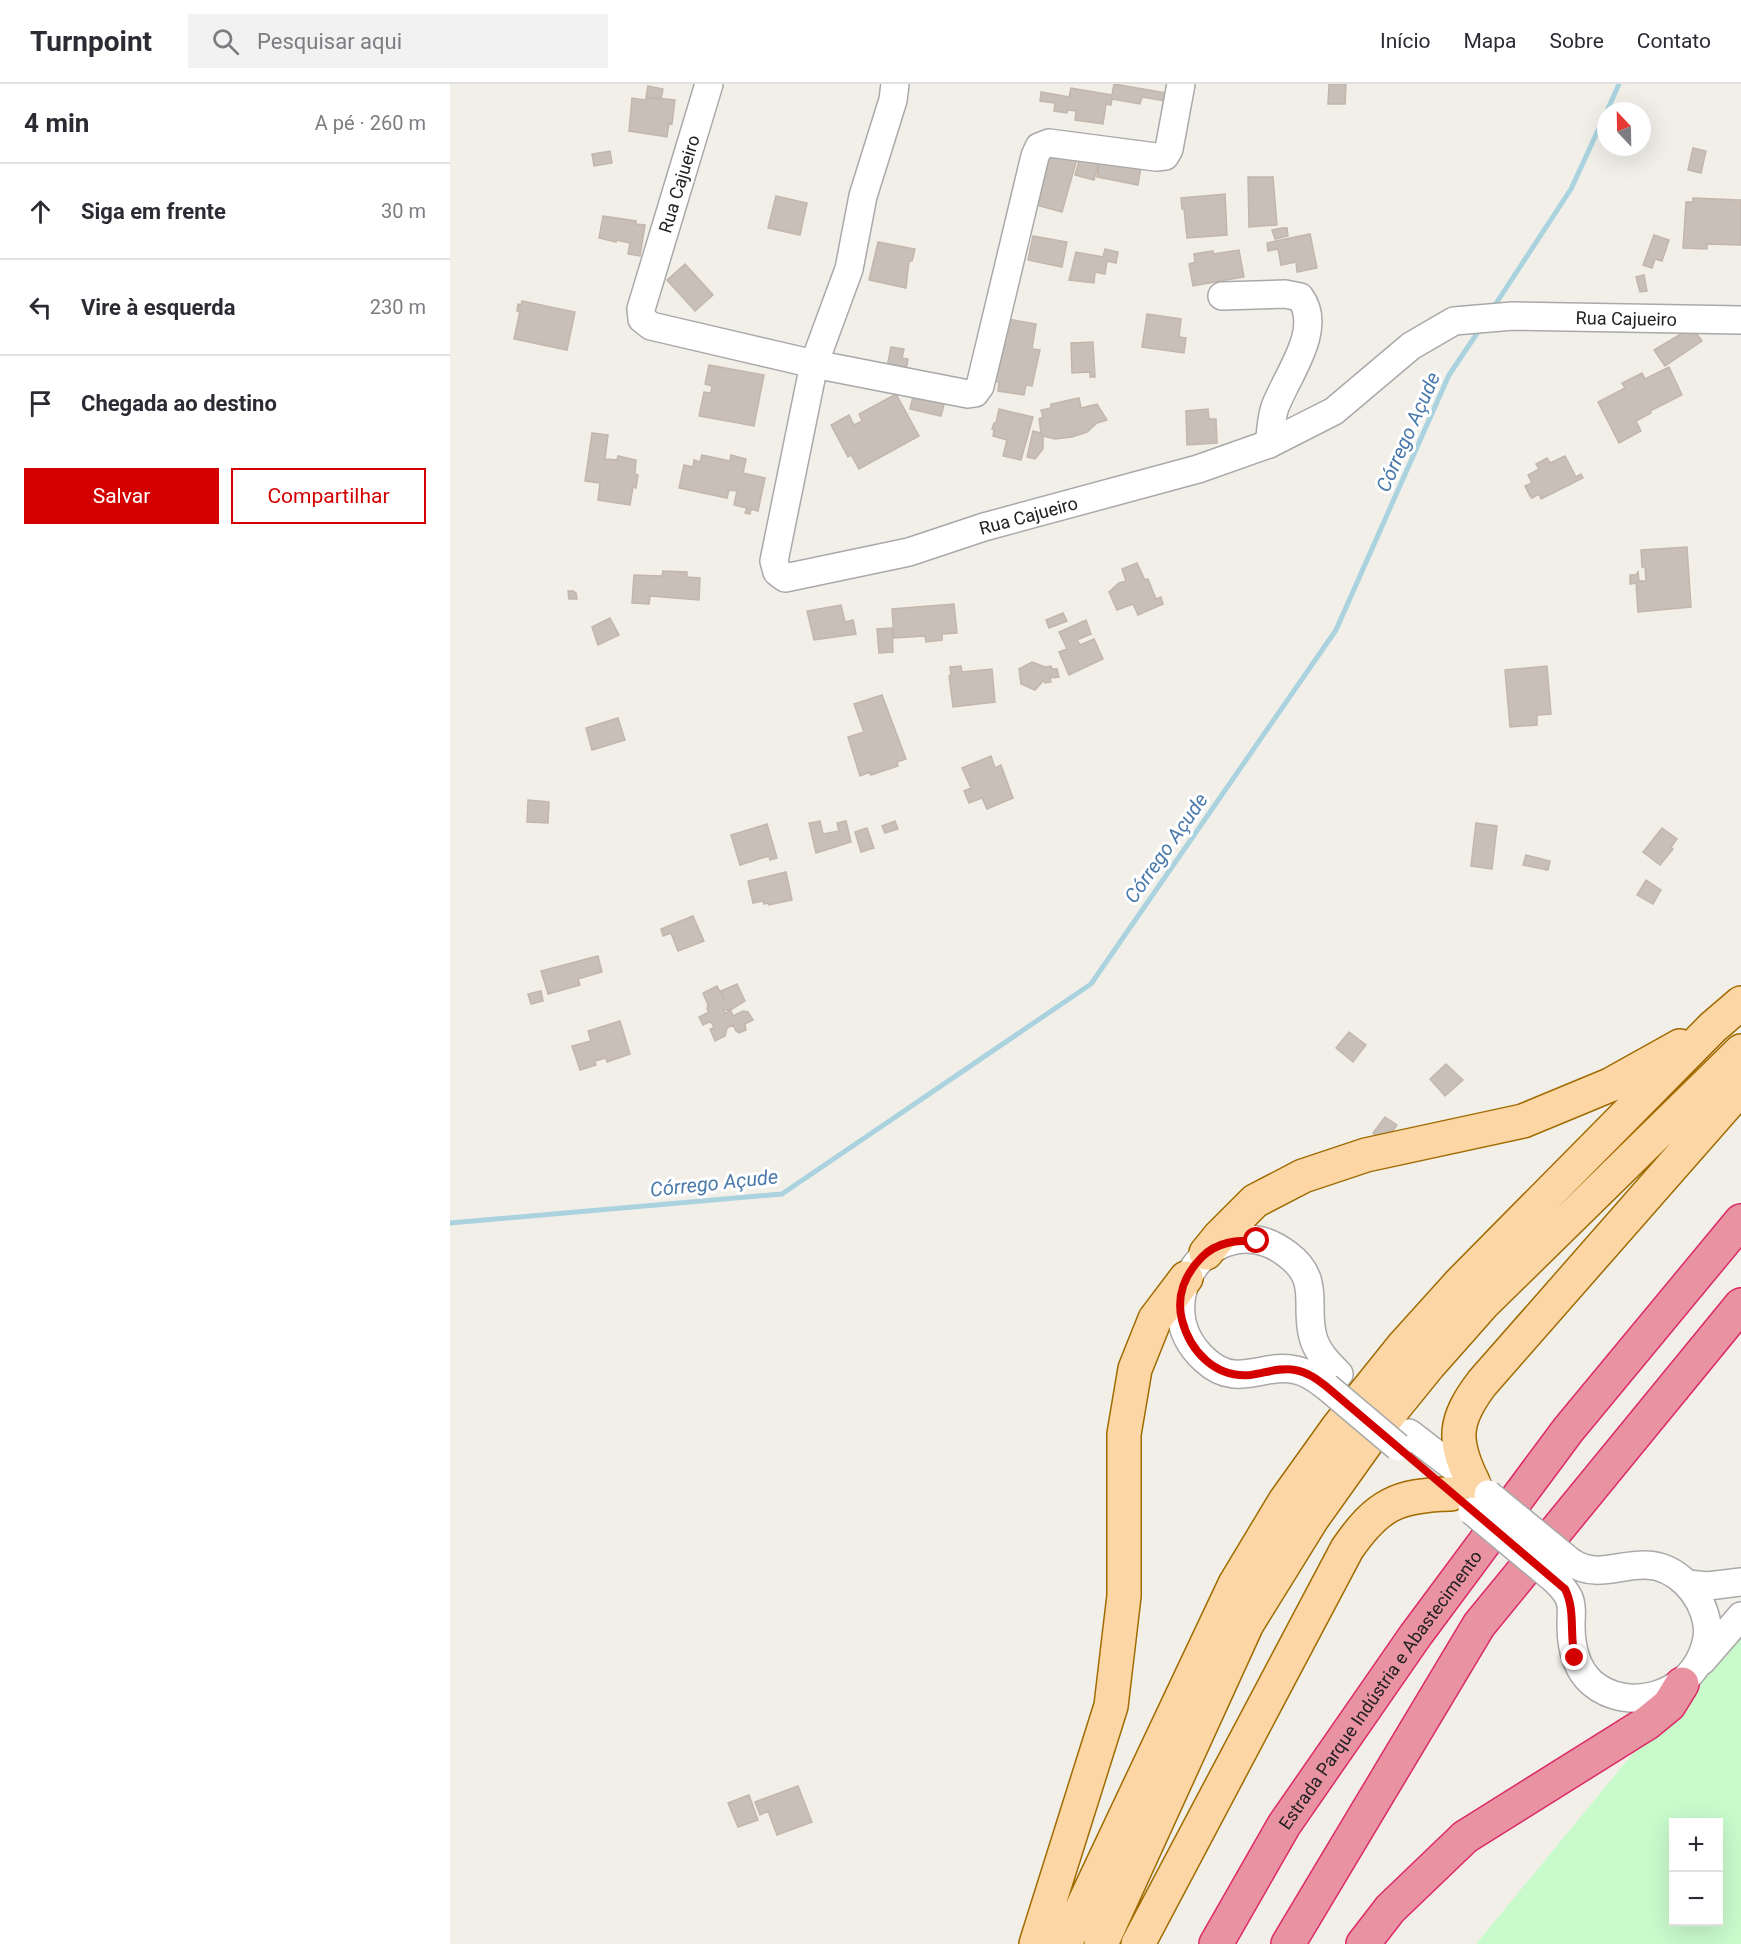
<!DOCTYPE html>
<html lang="pt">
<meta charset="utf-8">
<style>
:root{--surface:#fff;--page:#f2f2f3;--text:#2b2b33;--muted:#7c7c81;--line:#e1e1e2;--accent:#d40000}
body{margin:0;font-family:Roboto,sans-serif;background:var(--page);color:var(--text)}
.controls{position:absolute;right:18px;bottom:18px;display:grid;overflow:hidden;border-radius:0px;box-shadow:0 6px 24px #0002}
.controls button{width:54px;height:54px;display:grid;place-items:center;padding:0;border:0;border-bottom:2px solid var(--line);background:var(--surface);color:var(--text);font:30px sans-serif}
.compass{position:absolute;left:1147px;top:18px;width:54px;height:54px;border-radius:50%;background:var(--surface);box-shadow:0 6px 24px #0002;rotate:338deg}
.stop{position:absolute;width:18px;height:18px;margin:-14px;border:4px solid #d40000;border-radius:50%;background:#fff}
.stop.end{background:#d40000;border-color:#fff;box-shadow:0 2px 6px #0008}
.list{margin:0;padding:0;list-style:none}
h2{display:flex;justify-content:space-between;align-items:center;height:78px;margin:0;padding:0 24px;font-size:26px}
h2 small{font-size:20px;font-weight:400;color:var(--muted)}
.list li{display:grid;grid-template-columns:39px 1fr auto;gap:18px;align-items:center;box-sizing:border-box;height:96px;padding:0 24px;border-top:2px solid var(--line)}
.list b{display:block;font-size:22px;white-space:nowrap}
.list em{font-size:20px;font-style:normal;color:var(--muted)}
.actions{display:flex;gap:12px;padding:18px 24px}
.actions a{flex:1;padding:14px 0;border:2px solid var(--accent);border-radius:0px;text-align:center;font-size:21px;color:var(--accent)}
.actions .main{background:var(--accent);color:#fff}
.icon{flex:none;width:33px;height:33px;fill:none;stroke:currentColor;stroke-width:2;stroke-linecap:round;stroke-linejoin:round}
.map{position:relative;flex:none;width:1291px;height:1860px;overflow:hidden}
header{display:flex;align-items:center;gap:36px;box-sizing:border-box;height:84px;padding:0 30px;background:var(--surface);border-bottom:2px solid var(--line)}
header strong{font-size:28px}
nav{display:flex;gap:33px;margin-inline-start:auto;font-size:21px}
.search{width:420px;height:54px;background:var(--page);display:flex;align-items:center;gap:15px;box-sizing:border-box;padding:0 21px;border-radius:0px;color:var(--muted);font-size:22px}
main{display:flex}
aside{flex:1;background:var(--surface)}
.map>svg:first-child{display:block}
.park{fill:#c8facc;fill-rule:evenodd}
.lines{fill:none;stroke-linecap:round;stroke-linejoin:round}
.stream{stroke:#aad3df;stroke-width:5}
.building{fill:#c7bfb8;stroke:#c4b6ab;stroke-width:1.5}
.minor-casing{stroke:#a9a9a9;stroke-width:30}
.major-casing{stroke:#a06b00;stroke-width:36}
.highway-casing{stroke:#dc2a67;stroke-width:36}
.minor{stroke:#fff;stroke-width:27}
.major{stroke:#fcd6a4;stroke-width:33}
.highway{stroke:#e892a2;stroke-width:33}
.minor-bridge-casing{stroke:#a9a9a9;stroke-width:30;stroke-linecap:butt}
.minor-bridge{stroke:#fff;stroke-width:27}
.route{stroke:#d40000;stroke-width:8}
.labels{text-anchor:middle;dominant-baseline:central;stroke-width:6;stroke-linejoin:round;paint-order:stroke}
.street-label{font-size:18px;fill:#222;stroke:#fff}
.water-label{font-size:20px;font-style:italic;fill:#4a7aab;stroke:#fff}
</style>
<header>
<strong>Turnpoint</strong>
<div class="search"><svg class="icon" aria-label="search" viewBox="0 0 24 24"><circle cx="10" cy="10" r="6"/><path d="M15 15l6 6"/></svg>Pesquisar aqui</div>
<nav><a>Início</a><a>Mapa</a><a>Sobre</a><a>Contato</a></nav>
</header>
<main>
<aside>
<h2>4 min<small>A pé · 260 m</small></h2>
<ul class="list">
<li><svg class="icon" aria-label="ahead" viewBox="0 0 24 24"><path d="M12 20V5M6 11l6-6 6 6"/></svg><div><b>Siga em frente</b></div><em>30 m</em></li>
<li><svg class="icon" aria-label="left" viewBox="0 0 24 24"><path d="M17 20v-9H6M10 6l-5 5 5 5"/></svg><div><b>Vire à esquerda</b></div><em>230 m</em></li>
<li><svg class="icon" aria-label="arrive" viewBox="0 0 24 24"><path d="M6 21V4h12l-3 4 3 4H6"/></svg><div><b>Chegada ao destino</b></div></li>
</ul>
<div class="actions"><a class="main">Salvar</a><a>Compartilhar</a></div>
</aside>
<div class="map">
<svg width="1291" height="1860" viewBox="0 0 1291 1860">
<rect width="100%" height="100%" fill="#f2efe9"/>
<path class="park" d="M1291,1538V1860H1026ZM1224,1738H1268V1838H1224Z"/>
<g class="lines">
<path class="stream" d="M1157,27L1169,0
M1043,224L1121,105L1156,29
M0,1139L332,1110L641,900L886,546L999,291L1030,245"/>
</g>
<path class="building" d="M664,0L717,9L715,17L692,13L690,20L662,15L661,21L656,20L653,40L625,36L626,27L618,26L617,29L604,27L605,19L590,17L591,8L619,13L621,4L662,11Z
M879,0H896L895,20H878Z
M198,2L213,5L211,15L196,13Z
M197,13L225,16L222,40L219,39L217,53L179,47L182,14L195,16Z
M1243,64L1256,67L1251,89L1238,86Z
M160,67L162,79L144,82L142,70Z
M599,67L627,75L612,128L583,120Z
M651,70L692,77L688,101L647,93Z
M630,74L649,78L644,96L625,91Z
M798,93H823L827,141L799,143Z
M775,110L777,151L737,154L734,125H732L731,114Z
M326,112L357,119L350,151L318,144Z
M1243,114L1291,116V161L1257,160V165L1233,164L1236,118H1243Z
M153,132L186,137V140L195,141L190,172L178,170L180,159L166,156V158L149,154Z
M832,144H837L838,152L825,155L822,146Z
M860,150L867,184L847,188L846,178L831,181L828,165L818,167L817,159Z
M1204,151L1219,156L1212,177L1205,175L1202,184L1193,181Z
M583,152L617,158L612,183L578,176Z
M428,158L465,165L462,177H459L456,204L419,196Z
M655,165L668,168L666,179L657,177L655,190L645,188L644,199L619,196L626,168L653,173Z
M789,166L794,193L743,202L739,180L745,178L744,170L763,167V170Z
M235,180L263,211L245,227L217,196Z
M1194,191L1197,207L1190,208L1186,193Z
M72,217L125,228L117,266L64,255L70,227H67L68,220L71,221Z
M697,230L731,235L729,253L736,254L734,269L692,263Z
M558,235L586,240L582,265L590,266L582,302L576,301L574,311L548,307L549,298L538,296Z
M1243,244L1252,257L1215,282L1204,266L1231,250L1227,246Z
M643,258L645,293H640V288L622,289L621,259Z
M441,263L454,265L452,274L458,275L456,287L437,283Z
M259,281L314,291L304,342L249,332L254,308L261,309L262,302L255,300Z
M1219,283L1232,311L1200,327L1201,329L1186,337L1191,347L1169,359L1148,318L1175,304L1172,299L1192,289L1195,295Z
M464,309L495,317L491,332L460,325Z
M446,310L469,352L409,385L401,371L398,373L381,341L399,331L404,341L412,337L409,330Z
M629,314L631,324L647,320L657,336L647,339L637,348L622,353L605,355L593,352V365L585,375L577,373L583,347L591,349L589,335L593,333L591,326L601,324V320Z
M549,325L583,333L571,376L553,372L557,356L543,352L544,346L542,345L544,339H546Z
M758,325L759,335H766L767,359L737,361L736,327Z
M142,349L158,351L155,375L167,376L168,372L186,376L185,390L188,391L186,404L183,403L180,421L148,416L150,399L135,397Z
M252,371L280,377L281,371L296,375L293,389L315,394L308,427L301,425L300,430L295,429L297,424L284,421L287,407L279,406L277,414L229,404L234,381L243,383L244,376L250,378Z
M1115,372L1126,393L1131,390L1133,394L1091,415L1089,410L1082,414L1080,412L1075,402L1082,399L1078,391L1089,385L1086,380L1097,374L1100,379Z
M1237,463L1241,523L1188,528L1186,499L1180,500V491H1186L1188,488L1189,497H1196L1195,483H1192L1191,466Z
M687,479L695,496L698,495L706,515L711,513L713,520L688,531L683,520L667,526L659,508L669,499L676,497L672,485Z
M213,487L237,488V493L250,494L249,516L200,512L199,520L182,519L184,491L212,492Z
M118,507H123L126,509L127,515H119Z
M504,520L507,549L492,550V556L476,558L475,552L444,554L442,525Z
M391,521L395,538L403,536L406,550L364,556L357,527Z
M613,529L617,537L599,544L596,536Z
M160,534L169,551L148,561L142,543Z
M636,536L641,550L627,556L630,561L644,555L653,575L619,591L609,568L617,565L609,548Z
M442,544L443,568L429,569L427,545Z
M582,578L595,583L601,582L602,585H607L609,593L600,594L601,598L595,599L594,596L585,606L571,600L569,585Z
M511,582L512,588L542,585L545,618L503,623L499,592L501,591L500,583Z
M1097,582L1101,630L1087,631V641L1060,643L1055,586Z
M432,611L456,675L447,678L448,682L421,691L420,688L410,692L398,653L414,648L404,620Z
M168,634L175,656L142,666L136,644Z
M541,672L545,684L551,681L563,714L537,725L532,714L519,719L514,707L521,704L512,684Z
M78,716L99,718L98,739L77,738Z
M370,737L373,750L389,747L387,739L396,737L401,758L366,769L359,739Z
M445,737L448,745L435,749L432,742Z
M1026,739L1047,742L1042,785L1021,782Z
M317,740L327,774L320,776L319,772L290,781L281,751Z
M417,744L424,764L411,768L405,748Z
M1212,744L1227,755L1221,763L1223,765L1210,781L1193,768Z
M1076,771L1100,777L1098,786L1073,781Z
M336,788L342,816L319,821L318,819L314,820L313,817L303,819L298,797Z
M1196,796L1211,806L1203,820L1187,811Z
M243,832L254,857L228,867L221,849L213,852L211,845Z
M148,872L152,888L128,895L130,901L98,910L91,887Z
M287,900L295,917L279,927L273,925L275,929L281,927L283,932L293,927L298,928L303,936L295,940L296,946L289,949L286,947L283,941L277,944L275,952L265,957L260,945L264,944L262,939L259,938L253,941L249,933L259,928L257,925L258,921L253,909L267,902L274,915L271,907Z
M91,907L93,917L81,920L78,910Z
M170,937L180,970L157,978L156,974L145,977L146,981L130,986L122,962L141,957L138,947Z
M899,948L916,961L903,978L886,964Z
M996,980L1013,996L995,1012L980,995Z
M935,1033L947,1041L935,1058L923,1049Z
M348,1702L362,1738L327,1751L318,1727L310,1731L305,1718Z
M299,1711L308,1736L288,1743L278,1719Z"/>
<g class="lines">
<defs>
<g id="minor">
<path id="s1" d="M259,0L191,225L192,235L201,242L364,280L324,477L327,488L335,494L459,468L534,443L748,385L819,360L884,327L961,262L1004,237L1063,232L1291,236"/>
<path d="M445,0L443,16L413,112L399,185L364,280L518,310L525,309L530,302L585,72L589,63L599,59L706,73L715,72L719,65L731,0"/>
<path d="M772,212L835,210L850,213C874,245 837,291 825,323C821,334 821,348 819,360"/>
<path d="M877,1303C868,1296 858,1288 846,1286C813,1278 787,1306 755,1276C690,1217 768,1117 837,1170C872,1196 854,1221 863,1253C867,1268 878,1279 889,1290"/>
<path d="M959,1349L1028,1402"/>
<path d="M1105,1496C1111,1502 1116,1507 1119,1514C1123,1523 1121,1532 1121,1541C1121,1563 1125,1584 1142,1599C1178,1629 1235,1612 1252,1571C1256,1561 1259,1550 1257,1540C1252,1510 1227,1482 1196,1481C1169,1480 1146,1495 1121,1478"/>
<path d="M1237,1500L1258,1502L1291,1498"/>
<path d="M1252,1577L1291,1532"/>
</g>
<path id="major" d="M756,1169L769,1153L805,1117L853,1092L916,1071L1073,1037L1160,1001L1230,962
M1023,1398C1002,1356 1004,1336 1032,1299L1291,1004
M586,1860L661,1622L674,1512V1350L685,1285L705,1235L736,1194
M615,1860L785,1500L835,1417L888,1343L953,1262L1009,1200L1263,943L1291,919
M651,1860L797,1540L862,1435L919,1355L979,1281L1033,1220L1291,967
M688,1860L897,1465C927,1421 947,1411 1001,1410"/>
<g id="highway">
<path id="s2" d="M766,1860L834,1741L965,1552L1118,1346L1291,1137"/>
<path d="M838,1860L1029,1541L1291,1221"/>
<path d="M913,1860L940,1825L1015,1753L1197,1639L1219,1621L1232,1600"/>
</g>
</defs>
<use href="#minor" class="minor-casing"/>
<use href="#major" class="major-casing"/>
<use href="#highway" class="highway-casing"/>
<use href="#minor" class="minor"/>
<use href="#major" class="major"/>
<use href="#highway" class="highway"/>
<defs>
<path id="minor-bridge" d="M877,1303L948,1363
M1038,1410L1121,1478
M1022,1427L1105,1496"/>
</defs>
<use href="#minor-bridge" class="minor-bridge-casing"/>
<use href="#minor-bridge" class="minor-bridge"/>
</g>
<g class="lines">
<path class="route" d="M807,1157C786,1156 767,1158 752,1173C735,1190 726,1212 732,1236C740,1267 765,1294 800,1291C815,1289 831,1283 845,1286C858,1288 868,1296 877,1303L1115,1505C1126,1527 1119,1551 1125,1574"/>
</g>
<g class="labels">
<g class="street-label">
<text transform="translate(229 100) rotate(-73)">Rua Cajueiro</text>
<text stroke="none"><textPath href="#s1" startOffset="1545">Rua Cajueiro</textPath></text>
<text stroke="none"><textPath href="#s1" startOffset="898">Rua Cajueiro</textPath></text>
<text stroke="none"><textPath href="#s2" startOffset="303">Estrada Parque Indústria e Abastecimento</textPath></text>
</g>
<g class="water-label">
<text transform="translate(958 348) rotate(-66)">Córrego Açude</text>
<text transform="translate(716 764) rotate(-55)">Córrego Açude</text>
<text transform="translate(264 1099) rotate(-6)">Córrego Açude</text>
</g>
</g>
</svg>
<div class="controls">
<button>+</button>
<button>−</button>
</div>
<svg class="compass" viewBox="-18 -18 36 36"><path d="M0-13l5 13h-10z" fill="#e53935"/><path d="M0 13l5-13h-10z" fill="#7c7c81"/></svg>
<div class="stop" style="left:807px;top:1157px"></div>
<div class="stop end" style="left:1125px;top:1574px"></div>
</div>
</main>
